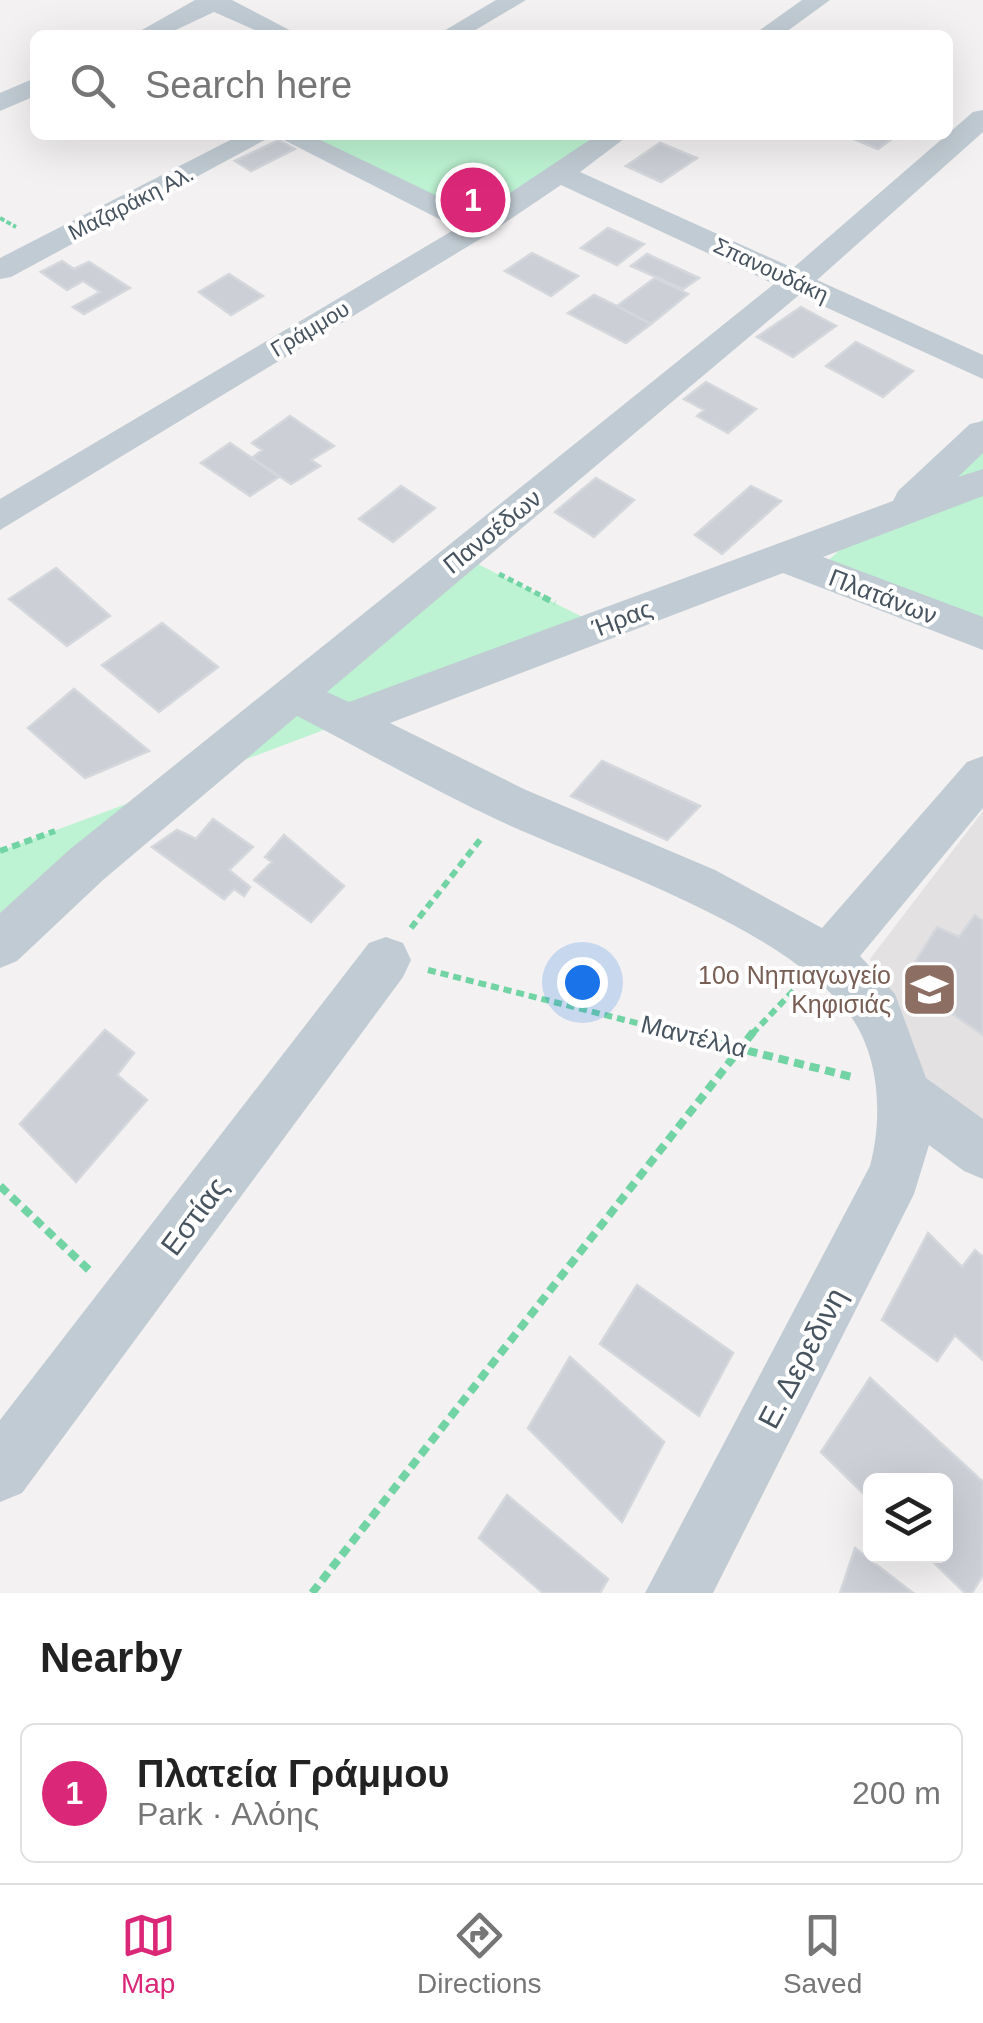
<!DOCTYPE html>
<meta charset="utf-8">
<style>
:root{--surface:#fff;--page:#f2f2f2;--text:#222;--muted:#767676;--line:#e0e0e0;--accent:#db2777}
body{margin:0;font-family:Helvetica,sans-serif;background:var(--page);color:var(--text)}
.controls{position:absolute;right:30px;bottom:30px;display:grid;overflow:hidden;border-radius:15px;box-shadow:0 10px 40px #0002}
.controls button{width:90px;height:90px;display:grid;place-items:center;padding:0;border:0;border-bottom:2px solid var(--line);background:var(--surface);color:var(--text);font:50px sans-serif}
.you{position:absolute;left:582px;top:982px;width:35px;height:35px;margin:-25px;border:8px solid #fff;border-radius:50%;background:#1a73e8;box-shadow:0 0 0 15px #1a73e833}
.badge{display:grid;place-items:center;width:65px;height:65px;border-radius:50%;background:var(--accent);color:#fff;font-size:32px;font-weight:700}
.pin{position:absolute;translate:-50% -50%;border:5px solid #fff;box-shadow:0 2px 10px #0006}
.list{margin:0;padding:0;list-style:none}
h2{display:flex;justify-content:space-between;align-items:center;height:130px;margin:0;padding:0 40px;font-size:42px}
h2 small{font-size:32px;font-weight:400;color:var(--muted)}
.list li{display:grid;grid-template-columns:65px 1fr auto;gap:30px;align-items:center;box-sizing:border-box;height:140px;margin:0 20px 20px;padding:0 20px;border:2px solid var(--line);border-radius:15px}
.list b{display:block;font-size:38px;white-space:nowrap}
.list p{margin:0;font-size:32px;white-space:nowrap;color:var(--muted)}
.list em{font-size:32px;font-style:normal;color:var(--muted)}
.icon{flex:none;width:55px;height:55px;fill:none;stroke:currentColor;stroke-width:2;stroke-linecap:round;stroke-linejoin:round}
.map{position:relative;flex:none;width:983px;height:1593px;overflow:hidden}
.search{position:absolute;background:var(--surface);box-shadow:0 10px 40px #0002;left:30px;right:30px;top:30px;height:110px;display:flex;align-items:center;gap:25px;box-sizing:border-box;padding:0 35px;border-radius:15px;color:var(--muted);font-size:38px}
.sheet{height:290px;background:var(--surface)}
nav{display:flex;justify-content:space-around;align-items:center;box-sizing:border-box;height:140px;border-top:2px solid var(--line);background:var(--surface);font-size:28px;color:var(--muted)}
nav a{display:grid;justify-items:center;gap:5px}
nav .on{color:var(--accent)}
.map>svg:first-child{display:block}
.education{fill:#e4e1e2}
.green{fill:#bdf3d2}
.building{fill:#ccd0d6;stroke:#d4d7dc;stroke-width:2.5}
.lines{fill:none;stroke-linecap:round;stroke-linejoin:round}
.path-far3{stroke:#72d3a4;stroke-width:4;stroke-dasharray:5 2.5;stroke-linecap:butt}
.path-far2{stroke:#72d3a4;stroke-width:5;stroke-dasharray:6 4;stroke-linecap:butt}
.path-far1{stroke:#72d3a4;stroke-width:6;stroke-dasharray:8 5;stroke-linecap:butt}
.path{stroke:#72d3a4;stroke-width:8;stroke-dasharray:10 6;stroke-linecap:butt}
.minor{fill:#c1cbd3;fill-rule:evenodd}
.labels{text-anchor:middle;dominant-baseline:central;stroke-width:8;stroke-linejoin:round;paint-order:stroke}
.far-street-label{font-size:22px;fill:#475460;stroke:#fff}
.street-label{font-size:25px;fill:#475460;stroke:#fff}
.education-label{font-size:25px;fill:#785e54;stroke:#fff;text-anchor:end}
.near-street-label{font-size:30px;fill:#475460;stroke:#fff}
</style>
<div class="map">
<svg width="983" height="1593" viewBox="0 0 983 1593">
<rect width="100%" height="100%" fill="#f3f1f1"/>
<path class="education" d="M983,811V1124L911,1066L870,959Z"/>
<path class="green" d="M302,135H615L479,227Z
M983,419V631L819,569Z
M462,556L600,626L188,781L0,948V851L188,781Z"/>
<path class="building" d="M844,135H897L878,149Z
M279,140L295,149L251,171L235,161Z
M660,143L697,158L661,182L626,166Z
M608,228L644,244L617,265L581,248Z
M532,253L578,276L551,296L505,271Z
M647,254L699,278L683,289L631,266Z
M62,261L74,269L89,262L130,288L84,314L73,307L100,292L83,281L67,290L41,272Z
M229,274L263,296L231,315L199,292Z
M655,278L688,294L651,324L617,306Z
M594,295L617,306L651,324L626,343L568,313Z
M801,307L836,326L793,357L757,337Z
M856,342L913,371L883,397L826,366Z
M706,382L756,409L728,433L697,416L704,410L684,399Z
M290,416L334,446L311,460L320,466L291,484L252,458L262,450L252,443Z
M230,443L252,458L279,477L250,496L201,463Z
M596,478L634,500L594,537L555,512Z
M401,486L435,508L393,542L359,519Z
M751,486L781,501L722,554L695,535Z
M56,568L110,616L67,646L9,599Z
M162,623L218,667L159,712L102,665Z
M74,689L149,751L85,778L28,728Z
M602,761L700,806L667,840L571,796Z
M213,819L253,847L229,870L250,887L244,896L234,889L224,899L152,847L177,830L196,839Z
M284,835L344,886L311,922L254,880L272,862L265,857Z
M975,915L983,921V1035L922,993L933,973L915,962L937,927L959,937Z
M105,1030L134,1053L117,1075L147,1100L76,1182L20,1124Z
M928,1233L962,1267L975,1250L983,1257V1360L955,1335L937,1361L882,1320Z
M637,1285L733,1353L699,1416L600,1344Z
M570,1357L664,1442L622,1522L528,1428Z
M870,1378L983,1482V1575L972,1593H965L927,1556H946V1480H870V1500L821,1452Z
M507,1495L608,1579L600,1593H543L479,1538Z
M855,1548L913,1593H840Z"/>
<g class="lines">
<path class="path-far3" d="M0,218L16,227"/>
<path class="path-far2" d="M499,574L548,599"/>
<path class="path-far1" d="M543,597L555,603
M0,851L55,831
M411,928L483,836
M428,970L680,1034
M752,1034L795,989"/>
<path class="path" d="M670,1031L852,1077
M0,1186L90,1271
M312,1593L754,1031"/>
<path class="minor" d="M195,0H232L299,35H266L214,12L165,35H133Z
M496,0H526L467,35H437Z
M802,0H830L782,35H753Z
M35,78V96L0,111V93Z
M983,110V132L817,280L983,355V379L799,295L327,692L349,702L893,501L898,491L970,424L983,421V453L958,477L983,469V496L823,557L983,617V650L783,573L390,723L526,790L715,870L822,928L967,762L983,756V808L860,956L895,994L926,1078L983,1119V1179L964,1171L929,1145L914,1194L713,1593H645L870,1166C883,1118 880,1055 849,1014C782,925 600,867 500,821C431,789 365,751 297,716L103,880L17,961L0,968V913L69,850L774,284L561,185L490,233L0,530V499L457,228L274,135L11,277L0,279V258L240,135H310L477,215L597,135H629L580,172L793,268L973,112Z
M386,937L403,943L411,960L403,977L22,1493L0,1502V1420L369,943Z"/>
</g>
<defs>
<symbol id="school-square" viewBox="-11 -11 22 22"><rect x="-9" y="-9" width="18" height="18" rx="4" fill="#8d6e63" stroke="#fff"/><path d="M0-5L7-2L0 1L-7-2ZM-4 1L0 2.5L4 1V4Q0 6-4 4Z" fill="#fff"/></symbol>
</defs>
<g fill-rule="evenodd">
<use href="#school-square" x="898" y="958" width="63" height="63"/>
</g>
<g class="labels">
<g class="far-street-label">
<text transform="translate(131 203) rotate(-27)">Μαζαράκη Αλ.</text>
<text transform="translate(771 270) rotate(25)">Σπανουδάκη</text>
<text transform="translate(310 329) rotate(-31)">Γράμμου</text>
</g>
<g class="street-label">
<text transform="translate(492 531) rotate(-39)">Πανσέδων</text>
<text transform="translate(883 596) rotate(21)">Πλατάνων</text>
<text transform="translate(622 618) rotate(-21)">Ήρας</text>
<text transform="translate(694 1036) rotate(14)">Μαντέλλα</text>
</g>
<g class="education-label">
<text x="891" y="975">10ο Νηπιαγωγείο<tspan x="891" dy="29">Κηφισιάς</tspan></text>
</g>
<g class="near-street-label">
<text transform="translate(194 1216) rotate(-53)">Εστίας</text>
<text transform="translate(802 1358) rotate(-62)">Ε. Δερεδινη</text>
</g>
</g>
</svg>
<div class="controls">
<button><svg class="icon" aria-label="layers" viewBox="0 0 24 24"><path d="M12 4l9 5-9 5-9-5zM3 14l9 5 9-5"/></svg></button>
</div>
<div class="you"></div>
<div class="pin badge" style="left:473px;top:200px">1</div>
<div class="search"><svg class="icon" aria-label="search" viewBox="0 0 24 24"><circle cx="10" cy="10" r="6"/><path d="M15 15l6 6"/></svg>Search here</div>
</div>
<section class="sheet">
<h2>Nearby<small></small></h2>
<ul class="list">
<li><span class="badge">1</span><div><b>Πλατεία Γράμμου</b><p>Park · Αλόης</p></div><em>200 m</em></li>
</ul>
</section>
<nav>
<a class="on"><svg class="icon" aria-label="map" viewBox="0 0 24 24"><path d="M3 6l6-2 6 2 6-2v14l-6 2-6-2-6 2zM9 4v14M15 6v14"/></svg>Map</a>
<a><svg class="icon" aria-label="directions" viewBox="0 0 24 24"><path d="M12 3l9 9-9 9-9-9zM9 14v-3h6M13 9l2 2-2 2"/></svg>Directions</a>
<a><svg class="icon" aria-label="saved" viewBox="0 0 24 24"><path d="M7 4h10v16l-5-4-5 4z"/></svg>Saved</a>
</nav>
